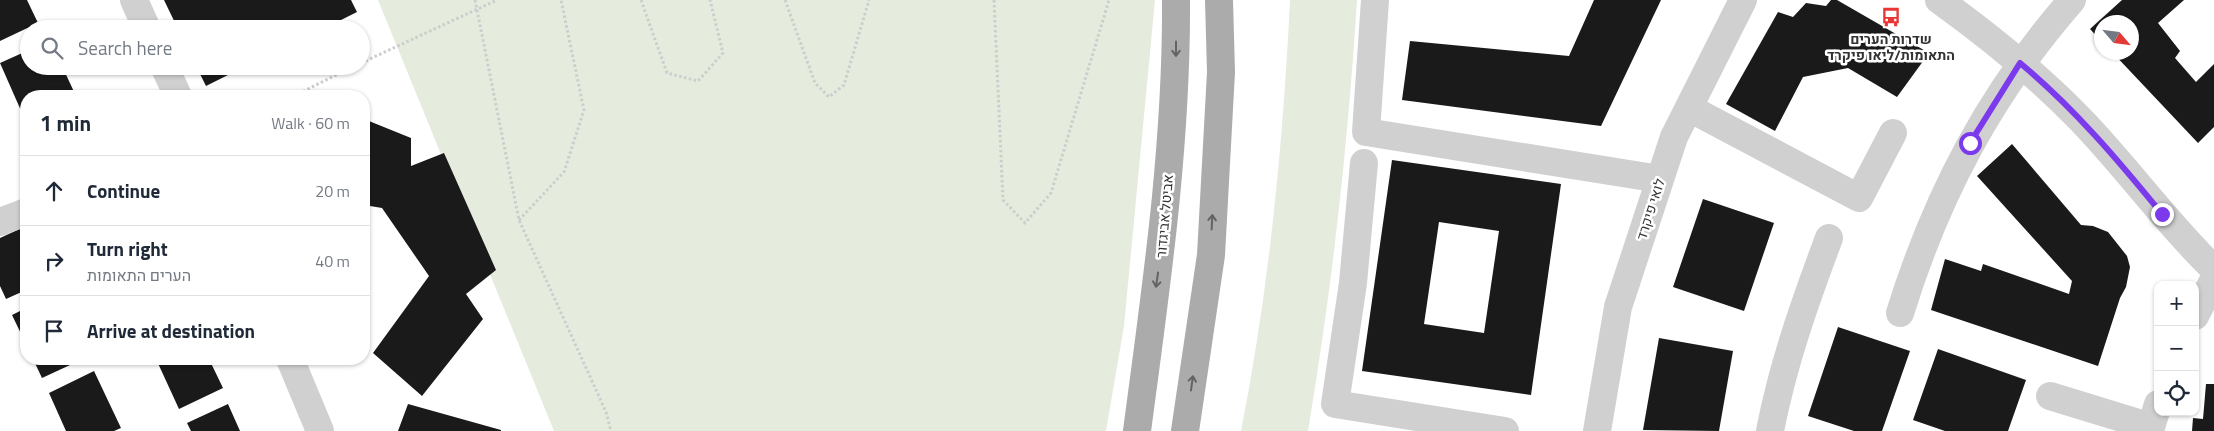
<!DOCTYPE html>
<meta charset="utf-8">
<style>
:root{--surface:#fff;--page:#f2f2f3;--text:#1f2937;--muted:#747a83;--line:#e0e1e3}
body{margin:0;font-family:"Titillium Web",Heebo,sans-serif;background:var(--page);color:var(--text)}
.controls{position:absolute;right:15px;bottom:15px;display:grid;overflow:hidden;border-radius:10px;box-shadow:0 1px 4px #0004}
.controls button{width:45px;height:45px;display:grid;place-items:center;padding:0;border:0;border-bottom:1px solid var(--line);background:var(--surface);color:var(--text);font:25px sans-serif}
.compass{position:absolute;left:2094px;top:15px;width:45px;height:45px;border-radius:50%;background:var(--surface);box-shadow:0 1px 4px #0004;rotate:118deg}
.stop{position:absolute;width:15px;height:15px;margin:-11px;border:4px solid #7c3aed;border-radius:50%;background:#fff}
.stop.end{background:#7c3aed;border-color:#fff;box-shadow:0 1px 5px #0008}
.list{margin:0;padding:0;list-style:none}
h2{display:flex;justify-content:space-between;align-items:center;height:65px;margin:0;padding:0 20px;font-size:21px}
h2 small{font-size:16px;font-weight:400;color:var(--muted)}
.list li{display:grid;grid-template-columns:32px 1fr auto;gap:15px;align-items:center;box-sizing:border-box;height:70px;padding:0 20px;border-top:1px solid var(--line)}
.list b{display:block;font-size:19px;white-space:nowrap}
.list p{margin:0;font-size:16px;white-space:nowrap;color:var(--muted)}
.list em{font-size:16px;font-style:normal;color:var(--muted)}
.icon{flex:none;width:28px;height:28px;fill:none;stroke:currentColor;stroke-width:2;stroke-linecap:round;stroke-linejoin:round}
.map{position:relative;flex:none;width:2214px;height:431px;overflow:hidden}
.search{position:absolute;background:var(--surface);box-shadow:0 1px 4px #0004;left:20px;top:20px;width:350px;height:55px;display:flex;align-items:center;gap:12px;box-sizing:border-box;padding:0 18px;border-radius:28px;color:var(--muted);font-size:19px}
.panel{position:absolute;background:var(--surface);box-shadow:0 1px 4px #0004;left:20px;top:90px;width:350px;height:275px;border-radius:20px}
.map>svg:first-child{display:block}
.green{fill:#e5ecde}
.building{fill:#1a1a1a;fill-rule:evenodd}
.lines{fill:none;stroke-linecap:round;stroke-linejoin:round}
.path{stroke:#cdcdcd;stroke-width:3;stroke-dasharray:2.5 2.5;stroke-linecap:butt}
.minor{stroke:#d0d0d0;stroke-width:28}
.major{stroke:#ababab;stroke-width:28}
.oneway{stroke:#636363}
.route{stroke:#7c3aed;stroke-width:6}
.labels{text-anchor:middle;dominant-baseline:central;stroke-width:5;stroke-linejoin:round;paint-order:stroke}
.poi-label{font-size:14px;font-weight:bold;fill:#333;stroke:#fff}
.street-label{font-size:14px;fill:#333;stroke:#fff}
</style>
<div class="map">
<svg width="2214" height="431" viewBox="0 0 2214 431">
<rect width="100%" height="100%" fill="#fff"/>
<path class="green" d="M378,0H1155L1124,326L1106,431H554Z
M1290,0H1357C1348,145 1332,288 1308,431H1241C1269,289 1283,145 1290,0Z"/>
<path class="building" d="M0,0H27L38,23L0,41Z
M164,0H351L357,12L323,29H178Z
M1594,0H1661L1601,126L1402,100L1410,41L1569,56Z
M1831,0H1837L1929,53L1897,97L1848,68L1803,77L1775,131L1726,104L1778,12L1793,17L1806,3L1826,6Z
M2122,0H2184L2158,23L2180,51L2175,58L2196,82L2214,64V127L2198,143L2112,52H2132V22H2102V42L2090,29Z
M29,50V66H62L76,96H26V122L0,63Z
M196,66H246L206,86Z
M364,119L411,138V166L444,153L496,270L466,294L483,319L422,396L373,353L429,276L382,208L364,205Z
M2012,144L2081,225L2093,226L2108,232L2127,256L2130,267L2126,287L2120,298L2098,366L1931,310L1945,259L1981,271L1983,264L2069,294L2072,281L1977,176Z
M1392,160L1561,184L1531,395L1362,371ZM1439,222L1499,231L1484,333L1424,324Z
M1703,199L1774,223L1744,311L1673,287Z
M26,226V290L6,299L0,286V238Z
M26,308V344L12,315Z
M1838,327L1910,351L1882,431H1854L1808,416Z
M1659,338L1733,351L1719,431L1643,430Z
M1938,349L2026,380L2008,431H1945L1913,420Z
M33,359H83L42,378Z
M156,359H209L223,388L179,409Z
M94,371L121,428L114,431H66L49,393Z
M2206,384H2214V431H2192L2193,418L2203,419Z
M228,404L240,431H191L187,423Z
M408,404L501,430V431H398Z"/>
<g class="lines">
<path class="path" d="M475,0L519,220L606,412L611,431
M641,0L667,73L698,81L723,53L710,0
M785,0L815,83L829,97L844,85L869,0
M994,0L1003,200L1025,223L1051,193L1109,0
M361,63L497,0
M294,96L354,66
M519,220L564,172L584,110L561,0"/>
<path class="minor" d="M134,0L147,29
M1375,0L1366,132L1660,179
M1939,0C1989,36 2036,74 2079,118C2126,166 2165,222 2214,269
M164,66L178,96
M1689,108L1859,198L1893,133
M1364,163L1353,283L1335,404L1505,431
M0,222L26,212
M1900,313C1937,194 1990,94 2072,0
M2195,316L2214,279
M290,359L320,431
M2050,396L2151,427
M1597,431L1618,307L1674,137L1743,0
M1770,431C1783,364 1805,302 1829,238
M2150,431L2158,404"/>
<path class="major" d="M1137,431C1156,288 1177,145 1176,0
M1185,431L1211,255L1221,72L1219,0"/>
</g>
<defs><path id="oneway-shaft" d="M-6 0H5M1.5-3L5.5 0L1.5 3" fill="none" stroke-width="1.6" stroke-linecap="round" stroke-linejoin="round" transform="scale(1.25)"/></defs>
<g class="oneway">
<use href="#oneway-shaft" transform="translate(1176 49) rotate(90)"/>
<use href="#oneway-shaft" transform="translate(1212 222) rotate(-87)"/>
<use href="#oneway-shaft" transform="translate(1157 280) rotate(98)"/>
<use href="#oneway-shaft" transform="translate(1192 383) rotate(-82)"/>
</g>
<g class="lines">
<path class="route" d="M1970,143L2020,63C2073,107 2118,160 2162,214"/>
</g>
<defs>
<symbol id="bus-bare" viewBox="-9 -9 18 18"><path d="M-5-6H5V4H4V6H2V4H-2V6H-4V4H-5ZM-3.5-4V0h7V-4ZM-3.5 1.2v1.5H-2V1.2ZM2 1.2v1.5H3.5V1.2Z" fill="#e93536" stroke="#fff" stroke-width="2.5" paint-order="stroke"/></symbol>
</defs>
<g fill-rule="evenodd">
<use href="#bus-bare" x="1877" y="3" width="28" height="28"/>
</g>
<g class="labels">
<g class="poi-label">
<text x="1891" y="38">שדרות הערים<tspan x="1891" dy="16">התאומות/ליאו פיקרד</tspan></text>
</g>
<g class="street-label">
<text transform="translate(1650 209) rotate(-72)">לואי פיקרד</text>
<text transform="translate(1164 216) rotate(-85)">אביטל אביגדור</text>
</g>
</g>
</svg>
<div class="controls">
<button>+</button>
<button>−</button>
<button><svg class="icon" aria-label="locate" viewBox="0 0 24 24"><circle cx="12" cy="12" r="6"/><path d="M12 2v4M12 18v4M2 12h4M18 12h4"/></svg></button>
</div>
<svg class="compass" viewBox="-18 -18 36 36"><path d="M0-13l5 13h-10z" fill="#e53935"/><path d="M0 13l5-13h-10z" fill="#747a83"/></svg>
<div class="stop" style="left:1970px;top:143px"></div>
<div class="stop end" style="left:2162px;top:214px"></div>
<div class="search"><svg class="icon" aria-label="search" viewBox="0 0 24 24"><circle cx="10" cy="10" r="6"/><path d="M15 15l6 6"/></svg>Search here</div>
<section class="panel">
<h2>1 min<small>Walk · 60 m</small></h2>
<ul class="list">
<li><svg class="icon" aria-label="ahead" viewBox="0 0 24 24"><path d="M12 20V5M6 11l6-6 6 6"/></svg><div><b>Continue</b></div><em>20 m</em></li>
<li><svg class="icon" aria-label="right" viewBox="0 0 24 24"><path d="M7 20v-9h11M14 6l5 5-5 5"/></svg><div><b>Turn right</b><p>הערים התאומות</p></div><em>40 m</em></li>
<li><svg class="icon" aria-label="arrive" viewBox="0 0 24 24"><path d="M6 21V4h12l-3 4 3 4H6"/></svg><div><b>Arrive at destination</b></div></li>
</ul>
</section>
</div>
